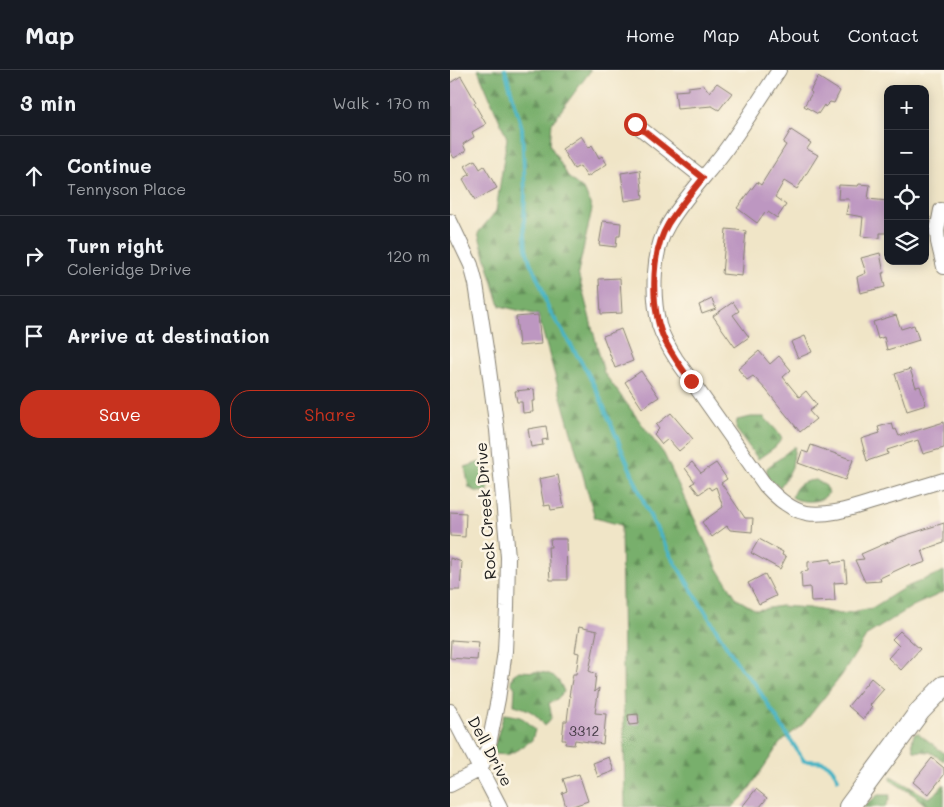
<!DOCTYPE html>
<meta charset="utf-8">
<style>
:root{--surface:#171b24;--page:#20242c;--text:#f1f3f6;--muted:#9ea1a6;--line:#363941;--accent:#c8321e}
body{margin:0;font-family:Mali,sans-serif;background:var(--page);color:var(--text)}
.controls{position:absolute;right:15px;top:15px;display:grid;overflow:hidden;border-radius:10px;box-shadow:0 2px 12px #0003}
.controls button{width:45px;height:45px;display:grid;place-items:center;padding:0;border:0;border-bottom:1px solid var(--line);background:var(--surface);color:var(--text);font:25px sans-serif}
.stop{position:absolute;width:15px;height:15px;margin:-11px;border:4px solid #c8321e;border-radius:50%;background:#fff}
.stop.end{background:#c8321e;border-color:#fff;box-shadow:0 1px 5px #0008}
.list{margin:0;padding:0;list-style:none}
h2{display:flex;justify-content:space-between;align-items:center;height:65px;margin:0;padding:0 20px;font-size:21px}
h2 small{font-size:16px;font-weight:400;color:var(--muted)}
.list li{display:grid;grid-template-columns:32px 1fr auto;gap:15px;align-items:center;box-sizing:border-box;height:80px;padding:0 20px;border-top:1px solid var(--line)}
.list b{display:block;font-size:19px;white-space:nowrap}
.list p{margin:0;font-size:16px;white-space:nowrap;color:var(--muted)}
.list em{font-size:16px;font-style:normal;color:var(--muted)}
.actions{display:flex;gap:10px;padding:15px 20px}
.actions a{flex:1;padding:11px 0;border:1px solid var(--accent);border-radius:20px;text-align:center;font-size:18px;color:var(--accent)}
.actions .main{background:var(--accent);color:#fff}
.icon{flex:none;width:28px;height:28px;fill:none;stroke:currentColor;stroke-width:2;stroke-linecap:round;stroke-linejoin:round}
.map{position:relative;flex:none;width:494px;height:737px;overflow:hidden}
header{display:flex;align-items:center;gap:30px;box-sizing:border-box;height:70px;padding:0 25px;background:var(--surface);border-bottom:1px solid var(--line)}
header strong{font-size:24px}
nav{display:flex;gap:28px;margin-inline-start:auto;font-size:18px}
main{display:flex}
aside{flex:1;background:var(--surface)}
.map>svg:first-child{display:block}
.forest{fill:url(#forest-firs);stroke:#4a6644}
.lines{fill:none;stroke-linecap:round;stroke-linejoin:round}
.stream{stroke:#47b4c4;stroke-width:4}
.building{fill:#bd97c1}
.street-casing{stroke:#868072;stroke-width:16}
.secondary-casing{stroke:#868072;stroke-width:22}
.street{stroke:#fff;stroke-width:14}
.secondary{stroke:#fff;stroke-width:20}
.route{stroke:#c8321e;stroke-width:6}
.labels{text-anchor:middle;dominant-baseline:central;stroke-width:5;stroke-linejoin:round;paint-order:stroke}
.number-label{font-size:14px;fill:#443b45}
.street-label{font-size:16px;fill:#1c1c1c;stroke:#fcf5e5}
</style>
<header>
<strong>Map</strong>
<nav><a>Home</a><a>Map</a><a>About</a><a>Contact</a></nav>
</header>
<main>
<aside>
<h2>3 min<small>Walk · 170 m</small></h2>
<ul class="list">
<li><svg class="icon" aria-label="ahead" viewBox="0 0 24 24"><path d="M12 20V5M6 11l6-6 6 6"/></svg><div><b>Continue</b><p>Tennyson Place</p></div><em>50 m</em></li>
<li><svg class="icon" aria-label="right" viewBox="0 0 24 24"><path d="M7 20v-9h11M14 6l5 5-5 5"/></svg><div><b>Turn right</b><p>Coleridge Drive</p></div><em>120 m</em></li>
<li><svg class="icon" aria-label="arrive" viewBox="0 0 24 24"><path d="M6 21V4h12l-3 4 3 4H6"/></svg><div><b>Arrive at destination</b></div></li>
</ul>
<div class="actions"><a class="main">Save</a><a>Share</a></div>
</aside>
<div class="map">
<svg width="494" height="737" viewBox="0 0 494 737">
<defs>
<pattern id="forest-firs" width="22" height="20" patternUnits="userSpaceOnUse" patternTransform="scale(1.25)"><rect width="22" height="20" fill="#78af6c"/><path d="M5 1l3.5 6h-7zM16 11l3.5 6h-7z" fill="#628e58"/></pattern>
</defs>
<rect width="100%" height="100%" fill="#fcf5e5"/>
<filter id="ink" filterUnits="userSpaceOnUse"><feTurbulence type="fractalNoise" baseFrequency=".02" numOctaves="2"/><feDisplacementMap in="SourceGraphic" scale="10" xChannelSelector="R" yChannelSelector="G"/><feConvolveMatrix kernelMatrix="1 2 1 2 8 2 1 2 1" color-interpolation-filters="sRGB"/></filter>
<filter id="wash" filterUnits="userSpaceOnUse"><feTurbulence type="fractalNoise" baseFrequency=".0096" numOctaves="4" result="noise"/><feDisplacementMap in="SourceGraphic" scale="20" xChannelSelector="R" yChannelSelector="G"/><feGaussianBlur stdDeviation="1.12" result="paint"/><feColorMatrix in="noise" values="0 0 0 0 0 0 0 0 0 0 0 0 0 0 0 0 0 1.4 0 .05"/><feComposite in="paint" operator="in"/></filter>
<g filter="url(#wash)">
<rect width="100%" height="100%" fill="#f0e5c7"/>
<path class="forest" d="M28,0H141L102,53L100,75L119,108L135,121L142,139L128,203L154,303L214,384L268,499L287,529L306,540L331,536L359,538L391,544L422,538L454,518L494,501V522L463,536L417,565L392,605L353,654L330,673L295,725L283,737H175L171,455L145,448L88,245L50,236L28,163L46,141L57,68Z
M301,347H314L327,361L332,369L325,377L308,389L286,359L287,350Z
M345,376L342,397L338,405L330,417C320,411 316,409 317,398Z
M30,392C40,402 41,408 38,421L28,422L19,418L15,397Z
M366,410L376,416L379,423C377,424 375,427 373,428C366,433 348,432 342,427C346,414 353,411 366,410Z
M69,601C91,603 106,598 114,622L106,630L99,633L102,647L95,656C86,643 79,639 64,635L65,618L61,612L63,605Z
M54,644C71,646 74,647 85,660L82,670L68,680L57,685L45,684L44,677Z
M468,663L494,683V691L480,682L464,681L462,672L464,664Z
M441,706L479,728L489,720L494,714V737H478L464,725L440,710Z
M428,725H440L439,730L435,737H413Z"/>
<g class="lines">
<path class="stream" d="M55,0L72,58L75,123L74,151L76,178L80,192L91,216L98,238L135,298L148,323L199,444L221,486L277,577L292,600L305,614L354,691C373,691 380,690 388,709"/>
</g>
<g id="blocks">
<path class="building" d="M11,6L26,32L24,33L36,54L22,62L24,67L13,74L16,81L4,88L0,81V13Z
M368,7L390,21L384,33L380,32L375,37L374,35L368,44L354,36L362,23L360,21Z
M267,13L282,23L269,40L262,36L227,39L225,21L238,20V17L254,15L259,22Z
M341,60L361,73L357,79L368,85L347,119L334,111L325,127L336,135L327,148L318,142L317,144L315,142L307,153L287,138L307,112L311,115L336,75L333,73Z
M131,66L139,78L142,75L149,88L152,86L157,94L137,107L130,96L124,99L112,79Z
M25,90L30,99L34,96L47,118L25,130L13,109L20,104L15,96Z
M190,100L193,128L175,131L171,103Z
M409,114L420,115L418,129L438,131L436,163H430V168L411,166L413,147L396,144L399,129H388L389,115L408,116Z
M153,151L171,153L170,166H167L166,177L149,175Z
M276,159L296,161L292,206L272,204Z
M430,183L434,203H432L435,217L410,223L407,207L416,203L411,188Z
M170,208L172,243L151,244L149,209Z
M262,229L266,239L252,244L249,235Z
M283,232L289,241L283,245L299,267L285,277L263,246Z
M88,245L91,274L69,276L66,247Z
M446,245L451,259L464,255L469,270L437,280L434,267L428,269L423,252Z
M171,259L183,291L165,298L153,266Z
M355,266L362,282L348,288L341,272Z
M309,281L320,294L329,286L341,300L333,307L349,327L356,321L367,335L359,341L366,349L350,362L317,321L303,306L297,310L288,299Z
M460,299L466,317L470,316L476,335L457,341L445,304Z
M191,301L209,327L192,338L175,312Z
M84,319L85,331H82L83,342L73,343L72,332H67L65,321Z
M221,343L243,369L229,381L218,369L212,374L204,364L209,359L206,355Z
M494,352V378L473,384L468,370L437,380L438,384L417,391L411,369L430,363L428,357L442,353L444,360L446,359L449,366Z
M96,356L98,369L92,370L93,375L81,377L78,359Z
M361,375L403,390L395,410L348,393L352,381L358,383Z
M242,392L251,403L266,393L277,409L271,413L295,448H303L302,462L280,460L277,456L262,467L252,452L273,437L266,417L261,420L259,417L249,424L241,414L245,412L235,398Z
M108,405L114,438L101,440L100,435L94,436L89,409Z
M0,442L16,443L15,467L0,466Z
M494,453V473L472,480L476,492L461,497L460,494L430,508L431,511L415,512L405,490L414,489L411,484L450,467Z
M100,469H116L117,510H100L98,477H101Z
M309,469L333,482L332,485L336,487L330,499L301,483Z
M0,488L12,492L10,520H0Z
M381,489V493L395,491L397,512L384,513L385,531L361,532L360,517L352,518L351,502L358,501V492Z
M315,504L326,526L309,534L298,513Z
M129,557L147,561L139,601L146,604L144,622L149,618L145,643L156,644L153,674L125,670L124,675L115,674L116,670H112L114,651H117L120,626H119L123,604H126L129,583L125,582Z
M450,561L470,579L451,600L438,588L449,576L442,569Z
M1,570L29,572L27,590L0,588Z
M421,608L434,619L420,635L422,637L413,649L398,636Z
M188,644L189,654L179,655L178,645Z
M159,687L164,701L148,707L143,693Z
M482,688L494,698V705L478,725L463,712Z
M129,704L138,731L120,737H116L112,723L117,721L113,709Z
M306,719L317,728L310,737H292Z"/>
</g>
</g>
<g filter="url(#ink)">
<use href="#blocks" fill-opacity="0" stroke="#868072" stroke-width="1"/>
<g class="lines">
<defs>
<path id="street" d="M329,0C311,28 293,56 274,82C256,106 233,129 218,155C202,181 202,226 209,255C213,268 219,278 226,289L315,415C325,426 341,440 356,443C382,447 410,435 435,428C455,422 474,416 494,410
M185,54L253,108
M491,140L487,161L488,172L494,197
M0,151L21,195L26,214L37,285L47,360L58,487L57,537L55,581L48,629L39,674L31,699L0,715
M0,641L50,737"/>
<path id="secondary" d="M399,737L470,641L494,616"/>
</defs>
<use href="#street" class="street-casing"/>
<use href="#secondary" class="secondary-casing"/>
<use href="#street" class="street"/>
<use href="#secondary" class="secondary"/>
</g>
</g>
<g class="lines" filter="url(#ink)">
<path class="route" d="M185,54L253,108C241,123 228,138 218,154C200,184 200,242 216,273C223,286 232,299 241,311"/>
</g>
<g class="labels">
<g class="number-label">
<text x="134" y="660">3312</text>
</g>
<g class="street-label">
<text transform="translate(35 441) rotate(-94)">Rock Creek Drive</text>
<text transform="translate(41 681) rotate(62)">Dell Drive</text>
</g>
</g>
</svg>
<div class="controls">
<button>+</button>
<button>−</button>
<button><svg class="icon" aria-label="locate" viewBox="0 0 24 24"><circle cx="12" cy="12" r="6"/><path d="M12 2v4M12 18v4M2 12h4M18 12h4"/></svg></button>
<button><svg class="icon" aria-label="layers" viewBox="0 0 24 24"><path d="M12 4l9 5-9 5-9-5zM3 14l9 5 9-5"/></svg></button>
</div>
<div class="stop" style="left:185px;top:54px"></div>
<div class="stop end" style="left:241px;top:311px"></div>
</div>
</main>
